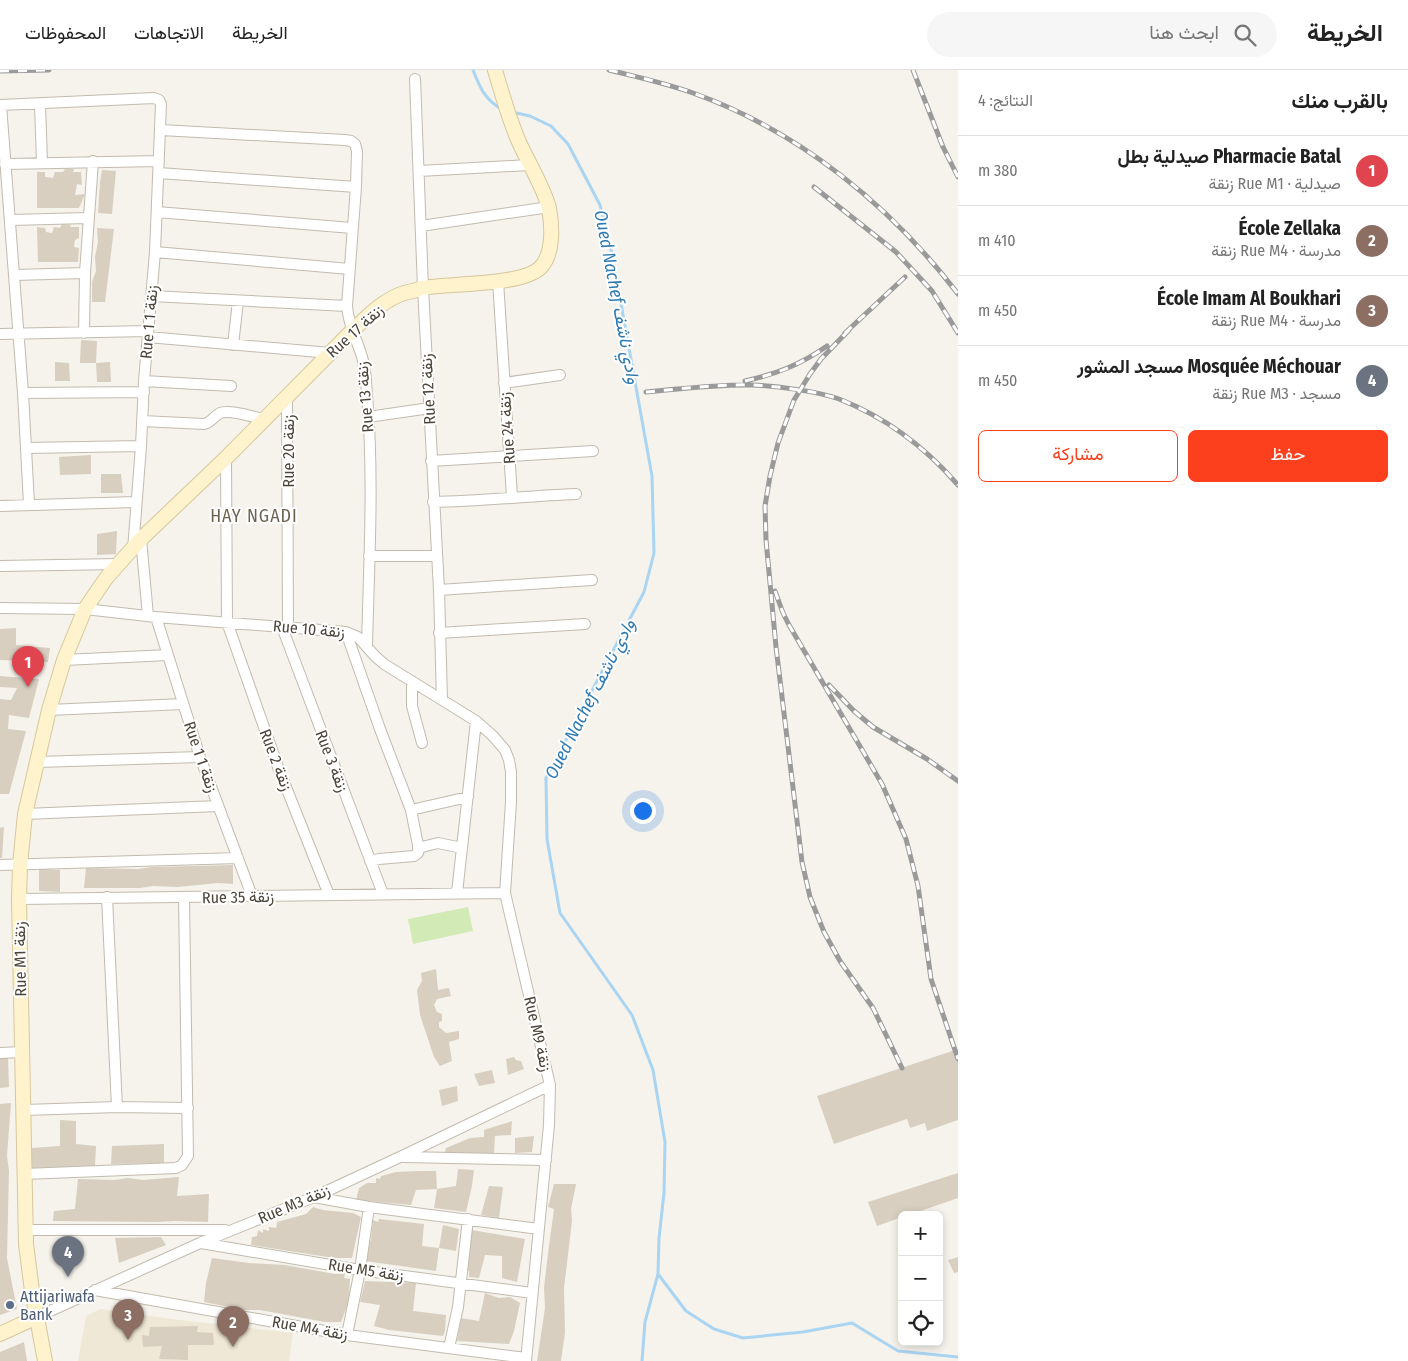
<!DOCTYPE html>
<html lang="ar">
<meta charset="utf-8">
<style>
:root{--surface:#fff;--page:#f6f6f6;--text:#222;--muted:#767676;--line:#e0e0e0;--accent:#fc3f1d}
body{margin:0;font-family:"Fira Sans Condensed",Vazirmatn,sans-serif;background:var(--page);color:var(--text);direction:rtl}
.controls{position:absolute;right:15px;bottom:15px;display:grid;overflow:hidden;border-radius:8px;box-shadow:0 2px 8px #0003}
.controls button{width:45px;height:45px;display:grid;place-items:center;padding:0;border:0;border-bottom:1px solid var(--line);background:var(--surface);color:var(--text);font:25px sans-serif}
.you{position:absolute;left:642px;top:740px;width:18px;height:18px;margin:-12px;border:4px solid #fff;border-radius:50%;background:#1a73e8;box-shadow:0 0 0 8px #1a73e833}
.badge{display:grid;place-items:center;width:32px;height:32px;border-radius:50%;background:var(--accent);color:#fff;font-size:16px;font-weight:700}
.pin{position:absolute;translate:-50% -41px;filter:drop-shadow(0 1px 2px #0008)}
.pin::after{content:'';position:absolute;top:26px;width:18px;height:15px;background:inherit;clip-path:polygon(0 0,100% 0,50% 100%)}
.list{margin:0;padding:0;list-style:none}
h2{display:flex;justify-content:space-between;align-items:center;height:65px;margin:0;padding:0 20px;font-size:21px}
h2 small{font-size:16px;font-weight:400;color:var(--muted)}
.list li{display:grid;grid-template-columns:32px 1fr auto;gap:15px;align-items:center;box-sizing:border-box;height:70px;padding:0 20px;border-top:1px solid var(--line)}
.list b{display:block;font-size:19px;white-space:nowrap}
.list p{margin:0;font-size:16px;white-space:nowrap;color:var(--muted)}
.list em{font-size:16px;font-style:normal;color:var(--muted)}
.actions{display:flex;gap:10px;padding:15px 20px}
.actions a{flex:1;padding:11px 0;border:1px solid var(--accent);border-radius:8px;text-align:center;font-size:18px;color:var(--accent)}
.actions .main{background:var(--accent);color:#fff}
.icon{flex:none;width:28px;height:28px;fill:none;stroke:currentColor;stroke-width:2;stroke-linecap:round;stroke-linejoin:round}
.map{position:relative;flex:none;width:958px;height:1291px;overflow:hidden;direction:ltr}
header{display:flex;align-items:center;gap:30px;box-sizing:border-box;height:70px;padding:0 25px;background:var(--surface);border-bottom:1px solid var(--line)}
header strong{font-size:24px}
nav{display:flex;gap:28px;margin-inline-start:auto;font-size:18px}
.search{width:350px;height:45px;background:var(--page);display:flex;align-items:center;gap:12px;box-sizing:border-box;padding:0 18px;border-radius:28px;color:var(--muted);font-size:19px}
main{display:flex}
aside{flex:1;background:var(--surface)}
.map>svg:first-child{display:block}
.education{fill:#efe8d6}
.green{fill:#d2eab5}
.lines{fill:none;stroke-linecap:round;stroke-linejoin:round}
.stream{stroke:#a9d4f2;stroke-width:3}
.building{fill:#d8cfc1}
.street-casing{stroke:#c2bbae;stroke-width:12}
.secondary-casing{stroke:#d6c79b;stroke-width:16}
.street{stroke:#fff;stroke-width:10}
.secondary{stroke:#fff3cd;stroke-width:14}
.rail-casing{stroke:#9a9a9a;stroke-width:5}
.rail{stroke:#fff;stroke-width:3;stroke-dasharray:9;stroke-linecap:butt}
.service-dot{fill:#5c6f8a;stroke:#fff;stroke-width:2}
.labels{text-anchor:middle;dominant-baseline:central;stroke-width:4;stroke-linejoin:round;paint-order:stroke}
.street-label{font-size:16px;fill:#4b4439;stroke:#fff}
.service-label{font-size:16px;fill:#4e5e75;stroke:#fff;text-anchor:start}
.water-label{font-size:18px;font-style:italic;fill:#2e7ab2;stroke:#fff}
.neighbourhood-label{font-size:18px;letter-spacing:1px;fill:#6e6250;stroke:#fff}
</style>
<header>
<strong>الخريطة</strong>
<div class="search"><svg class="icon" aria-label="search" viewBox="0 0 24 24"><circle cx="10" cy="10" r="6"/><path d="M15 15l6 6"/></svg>ابحث هنا</div>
<nav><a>الخريطة</a><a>الاتجاهات</a><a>المحفوظات</a></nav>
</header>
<main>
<aside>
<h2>بالقرب منك<small>النتائج: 4</small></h2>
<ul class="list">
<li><span class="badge" style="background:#e0444e">1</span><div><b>Pharmacie Batal صيدلية بطل</b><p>صيدلية · Rue M1 زنقة</p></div><em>380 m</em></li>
<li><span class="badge" style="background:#8d6e63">2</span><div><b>École Zellaka</b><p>مدرسة · Rue M4 زنقة</p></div><em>410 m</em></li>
<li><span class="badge" style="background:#8d6e63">3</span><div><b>École Imam Al Boukhari</b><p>مدرسة · Rue M4 زنقة</p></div><em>450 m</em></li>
<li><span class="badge" style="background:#6b7280">4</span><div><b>Mosquée Méchouar مسجد المشور</b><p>مسجد · Rue M3 زنقة</p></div><em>450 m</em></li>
</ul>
<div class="actions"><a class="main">حفظ</a><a>مشاركة</a></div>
</aside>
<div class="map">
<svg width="958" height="1291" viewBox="0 0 958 1291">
<rect width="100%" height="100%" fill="#f6f3ec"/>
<path class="education" d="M100,1239L172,1249L293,1263L289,1291H78L86,1246Z"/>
<path class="green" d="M468,837L473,861L413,874L408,849Z"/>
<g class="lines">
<path class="stream" d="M473,0C480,18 484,28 501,39
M512,42L530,46L551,56L568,74L600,135L612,184L652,406L654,483L644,522L546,708L547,769L560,843L632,945L653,1000L665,1072L664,1123L659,1168L658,1204L686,1241L714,1259L743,1268L803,1262L852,1253L898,1281L958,1287
M642,1291L645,1252L658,1204"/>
</g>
<path class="building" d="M65,99H74L73,102H81L82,115L77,114L75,125L85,124L79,138H37V102H45V107L53,108L55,102H63Z
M102,100L116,101L112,144L98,143L100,112Z
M62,154L71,155L70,157H79V168L75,170L74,177L79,178L78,192H38L37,157L45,158L46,162L52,163L54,157L60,158Z
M97,158L114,159L105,232H92V212L96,201L95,187L98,172Z
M81,270L97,271L96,293H80Z
M55,292L69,293L70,311H55Z
M110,292L111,312H97L96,293Z
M91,385V404L60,405L59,387Z
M101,404H121L123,423H101Z
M117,461L116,484L97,485V464Z
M16,558V575L50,578L48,592L0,590V559Z
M0,606L39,609L29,648L9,645L8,659L26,661L9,724H0V629L11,630L17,618L0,617Z
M4,757L2,788H0V758Z
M233,795V814L218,813L178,817L153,816L140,818H84L86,798L138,799L152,797Z
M39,799L60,800V822L39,821Z
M436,899L438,920L449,918L451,926L437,929L434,935L437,942L442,944V951L439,952V957L446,963L459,961V969L449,972L452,991L440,996L434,987L420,945L417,920L422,911L421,903Z
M958,979V1050L927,1061L925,1053L910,1058L907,1049L834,1074L817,1026Z
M0,987H8L9,1017L0,1018Z
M514,987L516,990L521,991L524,999L508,1005L506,989Z
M492,1000L495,1013L479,1016L474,1004Z
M457,1016L458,1031L442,1036L439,1020Z
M11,1033L7,1086L9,1101L7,1188L17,1239L0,1245V1034Z
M60,1050L76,1051V1074L96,1076L95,1096L32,1098V1078L60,1076Z
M512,1051L511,1065L495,1066L494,1083L444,1085L446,1078L470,1068L484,1067V1060Z
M534,1066L532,1082L515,1083V1068Z
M164,1074V1093L111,1094L112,1076Z
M458,1099L474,1100L472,1116L466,1142L434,1138L437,1119L456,1116Z
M419,1101H436L437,1119L416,1120L411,1135L356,1130L359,1118L367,1113H376V1108L380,1109L381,1106L396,1102Z
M958,1103V1128L909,1145H902V1147L877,1156L868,1132Z
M179,1107L177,1126L209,1124L208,1152L175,1151L157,1152L53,1151L54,1141L75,1139L78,1109L114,1110L128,1108L143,1110Z
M554,1114H576L571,1139L572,1151L564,1218L565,1263L561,1291H537L545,1238L544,1218L548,1183L554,1139L548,1137Z
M489,1116L503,1117L499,1148L481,1145Z
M313,1137L323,1140L353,1143L361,1147L352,1188H334L251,1175L252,1167L257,1166L258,1160L263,1163V1159L269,1161V1157L276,1158L277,1152L306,1144Z
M379,1149L424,1154L422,1176L439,1178L443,1155L459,1159L456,1181L439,1178L436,1201L365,1191L371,1169L373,1150L378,1152Z
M472,1160L525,1169L517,1212L502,1208V1186L485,1185L479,1208L469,1207V1201L465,1200Z
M161,1167L166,1175L119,1193L115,1168Z
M958,1187V1202L954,1203L948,1190Z
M212,1188L249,1193L285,1195L335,1204L345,1203L344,1208L350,1209L349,1231L341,1252H325L260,1240H243L204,1232L206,1213Z
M365,1211L416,1213L413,1241L446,1245L445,1261L443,1266L389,1260L374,1256L380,1235L360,1232Z
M485,1223L499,1228L510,1227L520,1233L514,1261L509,1274L457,1271L461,1248L479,1251Z
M198,1256L197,1262L213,1263L214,1275H188V1290L159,1289L162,1276L143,1277L142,1265L149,1266L150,1257Z
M24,1272L27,1291H0V1282Z"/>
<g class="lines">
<defs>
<path id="street" d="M415,9L423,218L439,520L442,630
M40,34L42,93
M0,35L154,28L159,30L161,34L155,182L144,311L141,376L133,480
M1,35L23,323L29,434
M161,60L345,70L351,71L355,74L357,81L356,117L347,236C348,255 357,269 362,287C366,299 366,312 367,325C374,408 369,493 367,576
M5,94L159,91
M419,101L529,95
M159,103L356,117
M157,142L352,158
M10,150L88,148
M421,156L549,137
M155,182L350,199
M14,205L85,203
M498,211L512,427
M151,226L347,236
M84,263L85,203L93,91
M0,264L148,261
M148,267L330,283
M233,275L238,231
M144,311L231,316
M504,313L560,305
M23,323L144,322
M287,325L288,557
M368,347L430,338
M142,351L204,354C211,353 214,346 220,343C230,339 253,347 263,349
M26,378L141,376
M226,388L227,552L278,697L329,825
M431,391L593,381
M433,432C481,431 528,426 576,424
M0,436L136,432
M141,469L148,546
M369,486H437
M0,496L119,494
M439,520L592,510
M0,538L85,539L156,547L346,562L358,567L375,586L384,594L476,651L457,823
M156,547L200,687L252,826
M282,557L383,824
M346,562L380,659L411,740L419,780L418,783L414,786L379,789L370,791
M439,563L585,554
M64,590L168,585
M412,611V636L422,673
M49,640L183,634
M476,651L493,666L505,680L509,690L511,702V732L505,823L550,1015L549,1055L526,1291
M37,692L200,687
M411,740L468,727
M25,744L218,736
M418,778L438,773L462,778
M0,795L238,788
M107,827L117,1037
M19,829L505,823
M0,983L22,982
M24,1040L117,1037L188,1038
M404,1087L546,1090
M24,1104L176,1098L182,1095L188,1086L184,827
M314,1127L369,1137L539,1159
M26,1160H225
M201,1173L360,1200L532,1223
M95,1220L347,1265L526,1288
M37,1247L200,1173L314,1127L400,1087L550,1015
M347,1265L360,1200L369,1137
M449,1278L458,1237L468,1149"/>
<path id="secondary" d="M0,1264L37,1247
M45,1291L32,1221L26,1174L19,829L20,795L25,744L49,640L64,590L85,539L107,507L141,469L226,388L352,261C368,246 383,230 404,223C410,222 416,220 422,218C450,213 523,216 541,197C554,183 552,155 549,138C544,118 528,92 519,72C509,49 502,24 495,0"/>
</defs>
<use href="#street" class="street-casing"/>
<use href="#secondary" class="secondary-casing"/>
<use href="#street" class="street"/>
<use href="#secondary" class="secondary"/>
<defs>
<path id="rail" d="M609,0C637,7 665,13 693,23C799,61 890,135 958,224
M913,0L943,77L958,107
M0,1L49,0
M814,117L896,182L932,221L958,263
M849,260L821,289L810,304L794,330L778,373L770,406L765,436L766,470L776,577L802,792L810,827L824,862L840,891L873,938L902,998
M845,263L905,207
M745,311C776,304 800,295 827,276
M646,322C681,319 717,314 752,315C776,316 817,321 839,329C885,347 926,378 958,415
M775,521L783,543L789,555L882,714L906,769L918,816L931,909L958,989
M829,615L854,641L873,657L927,689L958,711"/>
</defs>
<use href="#rail" class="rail-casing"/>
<use href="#rail" class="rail"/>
</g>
<circle class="service-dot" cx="10" cy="1235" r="5"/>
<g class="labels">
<g class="street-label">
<text transform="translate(149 252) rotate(-85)">Rue 1 زنقة 1</text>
<text transform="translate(355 261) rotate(-42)">Rue 17 زنقة</text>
<text transform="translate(428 319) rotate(-93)">Rue 12 زنقة</text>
<text transform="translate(365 327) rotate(-95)">Rue 13 زنقة</text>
<text transform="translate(507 358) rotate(-94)">Rue 24 زنقة</text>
<text transform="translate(288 381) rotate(-90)">Rue 20 زنقة</text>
<text transform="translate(309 559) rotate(5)">Rue 10 زنقة</text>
<text transform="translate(201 687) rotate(71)">Rue 1 زنقة 1</text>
<text transform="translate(276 690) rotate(69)">Rue 2 زنقة</text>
<text transform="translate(332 691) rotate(69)">Rue 3 زنقة</text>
<text transform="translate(238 827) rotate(-1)">Rue 35 زنقة</text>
<text transform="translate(20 889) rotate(-91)">Rue M1 زنقة</text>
<text transform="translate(538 964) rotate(77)">Rue M9 زنقة</text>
<text transform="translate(294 1134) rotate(-23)">Rue M3 زنقة</text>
<text transform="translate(366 1200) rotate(9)">Rue M5 زنقة</text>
<text transform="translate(310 1258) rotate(10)">Rue M4 زنقة</text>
</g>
<g class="service-label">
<text x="20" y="1226">Attijariwafa<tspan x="20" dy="18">Bank</tspan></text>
</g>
<g class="water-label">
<text transform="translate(617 227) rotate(79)">Oued Nachef وادي ناشف</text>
<text transform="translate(590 629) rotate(-63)">Oued Nachef وادي ناشف</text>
</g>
<g class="neighbourhood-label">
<text x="254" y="446">HAY NGADI</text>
</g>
</g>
</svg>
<div class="controls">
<button>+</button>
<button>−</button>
<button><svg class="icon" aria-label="locate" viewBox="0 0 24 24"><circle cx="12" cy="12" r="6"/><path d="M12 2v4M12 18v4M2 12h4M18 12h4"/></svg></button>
</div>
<div class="you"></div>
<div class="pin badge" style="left:28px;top:617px;background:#e0444e">1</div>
<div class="pin badge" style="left:233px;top:1277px;background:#8d6e63">2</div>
<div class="pin badge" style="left:128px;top:1270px;background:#8d6e63">3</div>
<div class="pin badge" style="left:68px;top:1207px;background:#6b7280">4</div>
</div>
</main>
